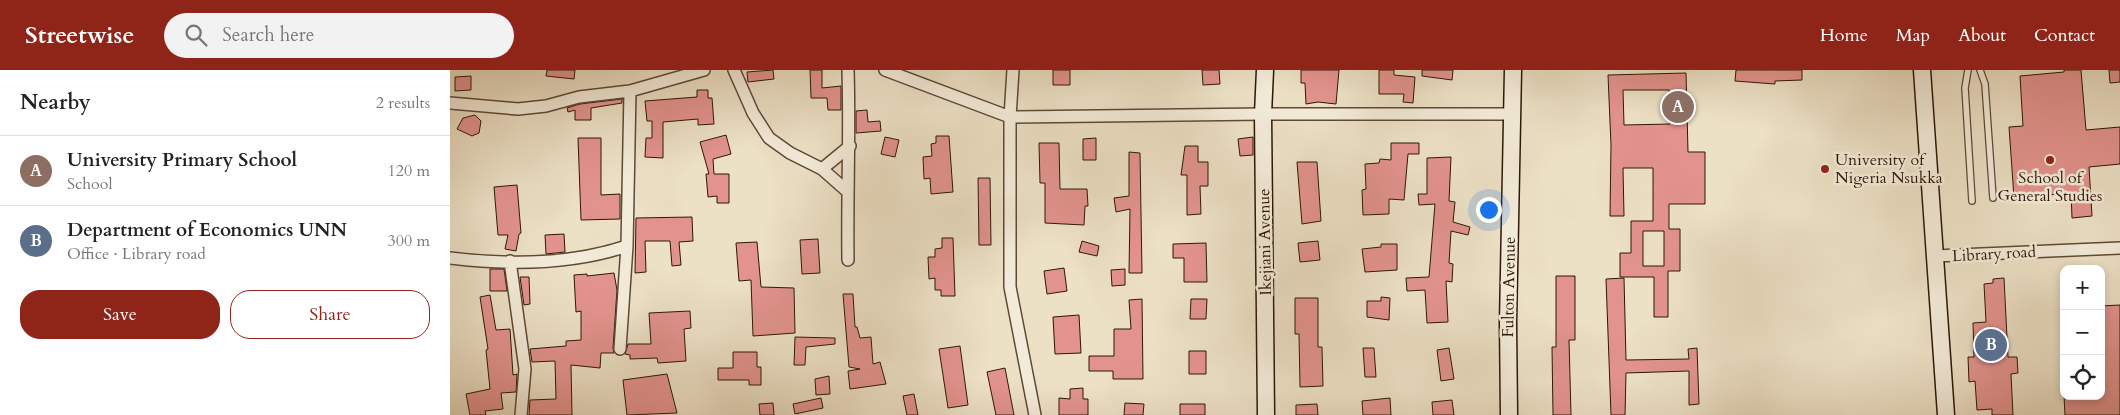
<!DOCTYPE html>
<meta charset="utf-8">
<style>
:root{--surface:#fff;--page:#f2f2f2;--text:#222;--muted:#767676;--line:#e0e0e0;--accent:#8f2418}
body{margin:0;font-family:Cardo,serif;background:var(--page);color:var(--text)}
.controls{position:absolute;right:15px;bottom:15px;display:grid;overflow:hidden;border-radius:10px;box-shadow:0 2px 8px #0003}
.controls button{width:45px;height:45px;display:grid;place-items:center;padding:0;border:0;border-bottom:1px solid var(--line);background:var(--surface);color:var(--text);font:25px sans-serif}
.you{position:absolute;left:1038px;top:139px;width:18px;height:18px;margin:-12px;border:4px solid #fff;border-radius:50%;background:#1a73e8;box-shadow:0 0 0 8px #1a73e833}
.badge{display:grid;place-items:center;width:32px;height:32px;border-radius:50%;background:var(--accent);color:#fff;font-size:16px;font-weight:700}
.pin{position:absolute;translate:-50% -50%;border:2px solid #fff;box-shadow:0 1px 5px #0006}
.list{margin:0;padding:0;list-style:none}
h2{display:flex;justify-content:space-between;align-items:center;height:65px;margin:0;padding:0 20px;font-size:21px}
h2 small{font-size:16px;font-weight:400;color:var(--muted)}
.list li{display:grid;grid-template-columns:32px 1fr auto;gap:15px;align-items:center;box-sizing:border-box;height:70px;padding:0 20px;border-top:1px solid var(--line)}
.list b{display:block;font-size:19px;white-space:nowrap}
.list p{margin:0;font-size:16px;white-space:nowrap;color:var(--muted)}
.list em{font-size:16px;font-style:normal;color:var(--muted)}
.actions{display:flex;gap:10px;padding:15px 20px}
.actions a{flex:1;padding:11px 0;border:1px solid var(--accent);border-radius:20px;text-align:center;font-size:18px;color:var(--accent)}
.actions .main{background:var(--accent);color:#fff}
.icon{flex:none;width:28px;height:28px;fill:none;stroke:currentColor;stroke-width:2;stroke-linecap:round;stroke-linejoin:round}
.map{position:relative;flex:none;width:1670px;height:345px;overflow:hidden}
header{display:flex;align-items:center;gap:30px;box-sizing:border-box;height:70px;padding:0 25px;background:var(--accent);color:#fff}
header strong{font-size:24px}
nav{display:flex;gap:28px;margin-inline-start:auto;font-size:18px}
.search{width:350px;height:45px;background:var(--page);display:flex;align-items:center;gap:12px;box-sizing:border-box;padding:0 18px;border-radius:28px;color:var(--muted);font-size:19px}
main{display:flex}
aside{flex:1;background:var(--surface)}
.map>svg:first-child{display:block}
.building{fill:#e2938d;stroke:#2e1707;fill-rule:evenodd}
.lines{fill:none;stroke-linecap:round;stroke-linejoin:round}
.lane-casing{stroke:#5e4936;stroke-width:8}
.street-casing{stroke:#5e4936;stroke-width:14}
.secondary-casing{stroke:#2e1707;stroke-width:19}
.lane{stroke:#f3ebd9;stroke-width:5.5}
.street{stroke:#f3ebd9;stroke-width:11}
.secondary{stroke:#f3ebd9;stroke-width:16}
.poi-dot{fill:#8f2418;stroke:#f3ebd9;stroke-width:2}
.labels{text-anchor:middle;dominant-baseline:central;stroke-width:5;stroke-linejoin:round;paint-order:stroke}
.poi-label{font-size:16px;fill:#2e1707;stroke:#f3ebd9;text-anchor:start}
.street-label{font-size:16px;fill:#2e1707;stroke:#f3ebd9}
</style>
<header>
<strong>Streetwise</strong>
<div class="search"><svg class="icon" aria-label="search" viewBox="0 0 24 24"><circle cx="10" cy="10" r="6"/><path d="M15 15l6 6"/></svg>Search here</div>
<nav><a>Home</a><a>Map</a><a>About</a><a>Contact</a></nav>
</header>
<main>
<aside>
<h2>Nearby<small>2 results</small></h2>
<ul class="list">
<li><span class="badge" style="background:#8d6e63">A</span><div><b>University Primary School</b><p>School</p></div><em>120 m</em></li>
<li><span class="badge" style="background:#5c6f8a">B</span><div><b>Department of Economics UNN</b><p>Office · Library road</p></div><em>300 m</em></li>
</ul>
<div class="actions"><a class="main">Save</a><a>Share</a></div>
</aside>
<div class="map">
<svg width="1670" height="345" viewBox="0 0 1670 345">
<rect width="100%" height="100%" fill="#ece0c5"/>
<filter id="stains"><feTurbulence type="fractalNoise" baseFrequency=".004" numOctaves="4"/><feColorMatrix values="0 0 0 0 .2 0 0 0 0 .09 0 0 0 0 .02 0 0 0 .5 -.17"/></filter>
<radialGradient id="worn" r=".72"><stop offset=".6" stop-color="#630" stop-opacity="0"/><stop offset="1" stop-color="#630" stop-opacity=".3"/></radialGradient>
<path class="building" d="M97,0H125L124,9L96,6Z
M323,0L324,9L298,12L297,2Z
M360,0H372V18L391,16V40H378L377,28H361Z
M603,0H620V15H603Z
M752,0H769L770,14L753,15Z
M851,0H889L886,34L868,32L856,34L855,13H851Z
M929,0H944V5L965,7L963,33L953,32L954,24H929Z
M972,0H1003L1002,10L972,6Z
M1286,0H1352V10L1325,11V14L1285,11Z
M1614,0H1631L1636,60L1670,57V94L1639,97L1642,146L1622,148L1621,123L1564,128L1559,57L1573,56L1570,6L1614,2Z
M1659,0H1670V12L1660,13Z
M1236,3L1238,82H1255V134H1219V159H1230V201H1218V247H1204V207H1170V183H1181V151H1203V98H1173L1174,146H1160L1161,75L1158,5ZM1173,20H1219L1220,54L1174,55ZM1193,161H1214V196H1193Z
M21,6V20L5,21V7Z
M247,20H258V28H262L264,54L248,55V49L213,52V88L195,87L196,68H202V51H197L195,31L247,27Z
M172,29V33L141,38V50H125V40L118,42L117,38L130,34Z
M417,40L418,52L430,51L431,61L406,63V41Z
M25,45L31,51L29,63L22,66L7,59L13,48Z
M276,65L281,84L263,89L264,104H279V133H267V126L258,127L256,104H259L250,72Z
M486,66H499L503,122L481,124L480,108L474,109L473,87L482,86L481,74L486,73Z
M435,67L449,70L445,87L431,84Z
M803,67V85L790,86L788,69Z
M128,68H151V125L170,124V149L131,150Z
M646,68V90H633V69Z
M589,73H609L610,119H637L638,136H635L634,155L595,153V113H590Z
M941,73H969V84H958L954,130L939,129V144L913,145L912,120L916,119L915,94L929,93L930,89L941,90Z
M735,76H748V92H758V116H750L751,144L737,145V105H731Z
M679,82L690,83L692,203H679L680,139L666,142L664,128L679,126Z
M1001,87L999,131L1005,132L1003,152L1020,157L1018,165L1001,161L999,193L1003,194L1002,212L996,211L998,252L977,253L975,220L957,221L956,208L979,207L985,134L969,135L968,124H977V88Z
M847,92H867L871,151L852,154Z
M528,108H540L541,175H529Z
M67,115L71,163L69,164L66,181L55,179L58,165H48L44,117Z
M242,147L243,171L229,172L231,195L222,196L220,171H195L196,202L185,203L186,148Z
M114,164L115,182L96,184L95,165Z
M492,168H503L505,226H491V220H485V208L479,209L478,187H485V179L492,178Z
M368,169L370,203L352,204L350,170Z
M632,171L649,176L647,186L629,182Z
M868,171L870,190L850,192L848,173Z
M307,172L311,217L344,218L345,263L303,266L301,210L289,211L286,173Z
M756,173L757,212H734V188H723V174Z
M931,174H947V200L915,202L912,179L931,177Z
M614,198L617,221L597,224L594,201Z
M40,199H54L57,221H40Z
M675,199V215L662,216L661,200Z
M164,203L167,220L163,278L164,283H151L150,298L121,295L122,345H79L80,330L106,329L105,291L82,292L80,279L116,276V271L131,270V241L126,242L124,205L137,204V206Z
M1106,206H1125V270H1119L1121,345H1103L1102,277H1106Z
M70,207H79L80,234L74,235Z
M1174,208L1176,290L1239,289L1238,279L1247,278L1249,334L1239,335V301L1176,303L1175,345H1161L1156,209Z
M1554,208L1558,287H1567L1568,303L1561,304L1563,345H1542V339L1527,340L1525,311L1519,312L1518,287H1524L1523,253L1536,252L1534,214L1543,213V209Z
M393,224H403L405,257H407L410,268L421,267L423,294L430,292L436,314L400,319L398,301L410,299L399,297Z
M40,225L46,260L60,259L63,305L67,304L66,322L51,323L53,339L35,341L36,345H20L16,324L40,319L36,280L38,279L30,227Z
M931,227L940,228L939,250L917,247V231H931Z
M845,228H868V277H872L873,316L850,317L849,264H845Z
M692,229L693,309H663V301H639V286H664V259H681L679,230Z
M741,229H757L756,249H740Z
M1670,235V345H1615L1614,326H1651V236Z
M240,241L241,258L234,259L236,291L208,293L207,288L180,289V285L175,284L178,274H201L199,243Z
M629,245L631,283L605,284L603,247Z
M345,267L385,268V274L356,277L355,295H344Z
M510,276L518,335L498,338L489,279Z
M913,278H924L926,307H915Z
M999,278L1004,309L991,311L987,280Z
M739,281H756V304H739Z
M283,282H307V297H311V315H299V310H268V298H283Z
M555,298L564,345H546L537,302Z
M217,304L227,343L177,345L173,310Z
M379,306L380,324L366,325L365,309Z
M633,318V329H638V345H609V328L620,329V319Z
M464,324L468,345H457L453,326Z
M371,328L373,338L345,344L343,334Z
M940,328L941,345H913L912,331Z
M1002,330L1004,345H983L982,332Z
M323,333L324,345H310L309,334Z
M675,333L694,334L693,345H674Z
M730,334H755V345H730Z
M867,334L868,345H846V335Z"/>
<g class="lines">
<defs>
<path id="lane" d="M1518,0L1515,18L1522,131
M1530,0L1535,14L1543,128"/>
<path id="street" d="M284,0L303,43L319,68L340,83L372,99L397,121
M398,0C400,63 397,126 398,190
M435,0L560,47L813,44H1062
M563,0L560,47V217L585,345
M0,33L68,39L96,36L129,27L180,21L254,0
M372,99L400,76
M1485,186L1670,178
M0,188C58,195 121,195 177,176
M60,191L75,299L71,345
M170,279L177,176L180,21"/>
<path id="secondary" d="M815,0L813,44L816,345
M1472,0L1496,345
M1059,345L1058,253L1063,0"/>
</defs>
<use href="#lane" class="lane-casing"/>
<use href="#street" class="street-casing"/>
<use href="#secondary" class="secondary-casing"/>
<use href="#lane" class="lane"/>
<use href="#street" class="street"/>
<use href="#secondary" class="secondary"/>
</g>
<g class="poi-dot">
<circle cx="1600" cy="90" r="5"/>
<circle cx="1375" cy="99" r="5"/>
</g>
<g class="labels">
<g class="poi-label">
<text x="1385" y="90">University of<tspan x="1385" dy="18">Nigeria Nsukka</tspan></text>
<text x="1600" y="108" text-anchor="middle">School of<tspan x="1600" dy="18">General Studies</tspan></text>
</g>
<g class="street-label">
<text transform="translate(815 172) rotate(-91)">Ikejiani Avenue</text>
<text transform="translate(1544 184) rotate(-3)">Library road</text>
<text transform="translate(1059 217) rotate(-89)">Fulton Avenue</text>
</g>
</g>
<rect width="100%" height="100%" filter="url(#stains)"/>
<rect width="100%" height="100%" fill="url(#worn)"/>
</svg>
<div class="controls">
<button>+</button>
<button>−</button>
<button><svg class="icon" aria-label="locate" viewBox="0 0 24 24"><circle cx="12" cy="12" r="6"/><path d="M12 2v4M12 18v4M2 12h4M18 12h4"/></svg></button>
</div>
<div class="you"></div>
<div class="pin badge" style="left:1228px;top:37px;background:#8d6e63">A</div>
<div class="pin badge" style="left:1541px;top:275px;background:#5c6f8a">B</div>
</div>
</main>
